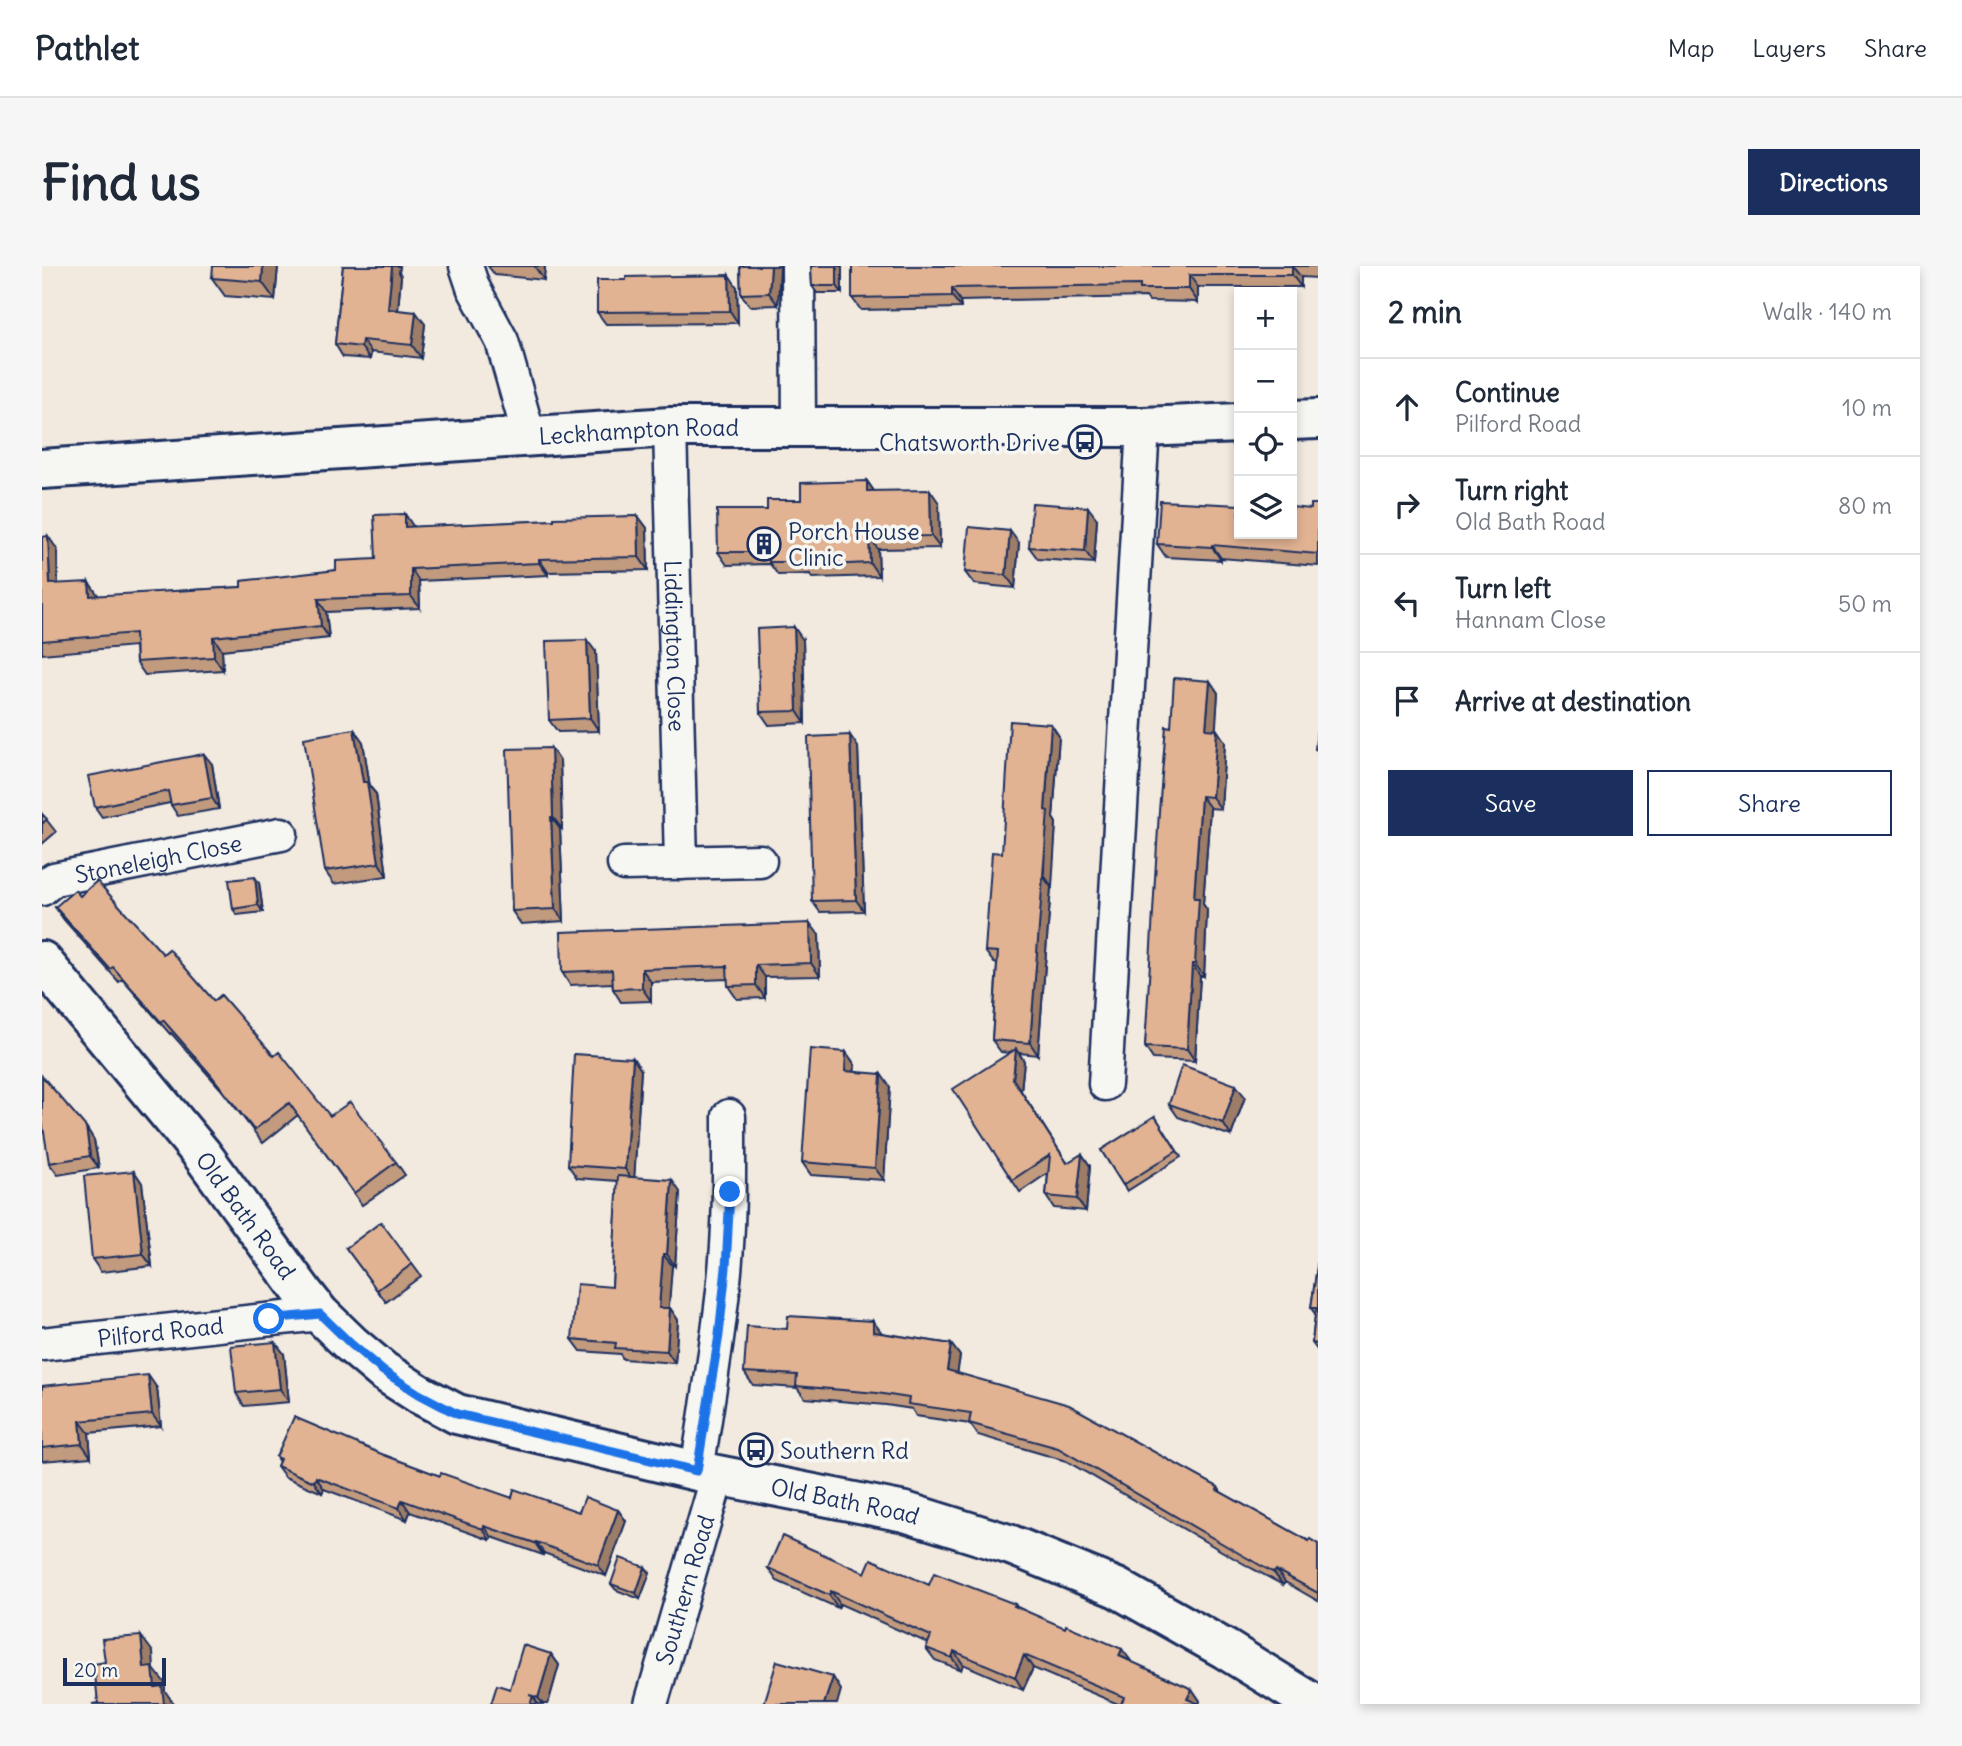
<!DOCTYPE html>
<meta charset="utf-8">
<style>
:root{--surface:#fff;--page:#f6f6f7;--text:#1f2937;--muted:#747a83;--line:#e0e1e3;--accent:#1b2f5e}
body{margin:0;font-family:Delius,sans-serif;background:var(--page);color:var(--text)}
.controls{position:absolute;right:21px;top:21px;display:grid;overflow:hidden;border-radius:0px;box-shadow:0 4px 10px #0003}
.controls button{width:63px;height:63px;display:grid;place-items:center;padding:0;border:0;border-bottom:2px solid var(--line);background:var(--surface);color:var(--text);font:35px sans-serif}
.scale{position:absolute;left:21px;bottom:18px;width:103px;box-sizing:border-box;padding-left:7px;border:4px solid #1b2f5e;border-top:0;font-size:19px;line-height:24px;white-space:nowrap;color:#1b2f5e;-webkit-text-stroke:5px #f6f6f2;paint-order:stroke}
.stop{position:absolute;width:21px;height:21px;margin:-16px;border:5px solid #1a73e8;border-radius:50%;background:#fff}
.stop.end{background:#1a73e8;border-color:#fff;box-shadow:0 2px 7px #0008}
.list{margin:0;padding:0;list-style:none}
h2{display:flex;justify-content:space-between;align-items:center;height:91px;margin:0;padding:0 28px;font-size:30px}
h2 small{font-size:23px;font-weight:400;color:var(--muted)}
.list li{display:grid;grid-template-columns:46px 1fr auto;gap:21px;align-items:center;box-sizing:border-box;height:98px;padding:0 28px;border-top:2px solid var(--line)}
.list b{display:block;font-size:26px;white-space:nowrap}
.list p{margin:0;font-size:23px;white-space:nowrap;color:var(--muted)}
.list em{font-size:23px;font-style:normal;color:var(--muted)}
.actions{display:flex;gap:14px;padding:21px 28px}
.actions a{flex:1;padding:16px 0;border:2px solid var(--accent);border-radius:0px;text-align:center;font-size:24px;color:var(--accent)}
.actions .main{background:var(--accent);color:#fff}
.icon{flex:none;width:38px;height:38px;fill:none;stroke:currentColor;stroke-width:2;stroke-linecap:round;stroke-linejoin:round}
.map{position:relative;flex:none;width:1276px;height:1438px;overflow:hidden;border-radius:0px}
header{display:flex;align-items:center;gap:42px;box-sizing:border-box;height:98px;padding:0 35px;background:var(--surface);border-bottom:2px solid var(--line)}
header strong{font-size:33px}
nav{display:flex;gap:38px;margin-inline-start:auto;font-size:24px}
.intro{display:flex;align-items:center;justify-content:space-between;box-sizing:border-box;height:168px;padding:0 42px}
h1{margin:0;font-size:49px}
.button{padding:18px 32px;border-radius:0px;background:var(--accent);color:#fff;font-size:24px;font-weight:700}
main{display:flex;gap:42px;padding:0 42px}
aside{flex:1;background:var(--surface);border-radius:0px;box-shadow:0 4px 10px #0003}
.map>svg:first-child{display:block}
.lines{fill:none;stroke-linecap:round;stroke-linejoin:round}
.street-casing{stroke:#1b2f5e;stroke-width:37}
.secondary-casing{stroke:#1b2f5e;stroke-width:44}
.street{stroke:#f6f6f2;stroke-width:32}
.secondary{stroke:#f6f6f2;stroke-width:38}
.wall{fill:#c29a7e;stroke:#1b2f5e;stroke-width:2}
.shaded-wall{fill:#9e7d67;stroke:#1b2f5e;stroke-width:2}
.building{fill:#e2b393;stroke:#1b2f5e;stroke-width:2}
.route{stroke:#1a73e8;stroke-width:9}
.labels{text-anchor:middle;dominant-baseline:central;stroke-width:7;stroke-linejoin:round;paint-order:stroke}
.street-label{font-size:23px;fill:#1b2f5e;stroke:#f6f6f2}
.poi-label{font-size:23px;fill:#1b2f5e;stroke:#f6f6f2;text-anchor:start}
</style>
<header>
<strong>Pathlet</strong>
<nav><a>Map</a><a>Layers</a><a>Share</a></nav>
</header>
<div class="intro"><h1>Find us</h1><a class="button">Directions</a></div>
<main>
<div class="map">
<svg width="1276" height="1438" viewBox="0 0 1276 1438">
<rect width="100%" height="100%" fill="#f2e9df"/>
<filter id="ink" filterUnits="userSpaceOnUse"><feTurbulence type="fractalNoise" baseFrequency=".0143" numOctaves="2"/><feDisplacementMap in="SourceGraphic" scale="14" xChannelSelector="R" yChannelSelector="G"/><feConvolveMatrix kernelMatrix="1 2 1 2 8 2 1 2 1" color-interpolation-filters="sRGB"/></filter>
<g filter="url(#ink)">
<g class="lines">
<defs>
<g id="street">
<path d="M424,0L431,21L460,75L487,170"/>
<path d="M756,0L757,161"/>
<path id="s1" d="M628,161L639,597"/>
<path d="M582,598L718,595"/>
<path id="s2" d="M0,623L12,613L239,568"/>
<path d="M1063,818L1101,161"/>
<path id="s3" d="M0,1078L278,1048"/>
<path d="M655,1205C665,1138 677,1072 683,1005C688,953 687,902 687,850"/>
<path id="s4" d="M609,1438L676,1209"/>
</g>
<g id="secondary">
<path d="M1250,154L1276,153"/>
<path id="s5" d="M0,203L628,161H1101L1197,157"/>
<path id="s6" d="M0,695L159,887L262,1028L278,1048L309,1078L341,1105L377,1128L415,1148L655,1205L863,1246L969,1279L1075,1322L1183,1383L1272,1438"/>
</g>
</defs>
<use href="#street" class="street-casing"/>
<use href="#secondary" class="secondary-casing"/>
<use href="#street" class="street"/>
<use href="#secondary" class="secondary"/>
</g>
<path class="wall" d="M236,0L233,34L183,30L170,12Z
M301,0H358L357,6L359,10L356,44L383,58L379,92L329,86L328,93L301,91L293,78Z
M446,0H503L502,14L453,9Z
M698,0H738L736,39L708,40L699,28Z
M769,0H800V27H775L770,20Z
M810,0H1276V12L1259,11V21H1156V36L1107,35L1104,31L918,35L919,42L819,44L810,32Z
M584,14L695,21L696,57L564,58L555,46Z
M825,215L832,225L897,237L898,282L836,283L837,310L770,312L768,308L736,309L728,298L685,299L676,286L725,244Z
M1276,238V300L1179,292V294L1124,291L1115,278L1269,243Z
M596,250L605,262L606,304L506,306V309L377,315L378,342L284,346L287,372L180,384L181,404L103,409L94,396L93,380L0,388V271L15,283L16,318L56,329V330L199,321L294,304L334,293L371,260L372,261Z
M1055,253L1052,297L996,293L987,281Z
M977,277L973,322L932,318L923,306Z
M761,374L763,457L727,459L718,446Z
M554,386L557,465L516,466L507,454Z
M1168,415L1176,427L1173,464H1175L1183,476L1179,543L1168,542L1161,638L1165,644L1162,710H1158L1153,795L1111,793L1103,781L1129,461Z
M1017,470L1011,552L1014,557L996,789L977,787L982,795L979,825L1025,897L1040,888L1048,900L1044,945L1012,942L1004,930L1006,907L978,926L970,914L967,787L959,786L950,774L955,698L952,697L943,685Z
M321,476L328,521L334,528L345,610L292,618L283,605Z
M816,481L822,645L778,646L770,635Z
M518,495L520,563H518L522,655L479,658L470,645Z
M170,498L177,543L136,550L129,539L128,537L60,551L53,541Z
M0,548L14,566L0,578Z
M217,617L221,646L195,649L191,643Z
M38,630L121,688L232,790L288,850L354,896L363,909L320,939L256,849L221,877L178,822L129,767L128,768L80,713L77,716L22,654L13,641Z
M777,669L778,710L723,711V732L695,733L686,720V713L609,716V735L579,736L571,723L570,717L528,719L520,706Z
M804,786L813,799L812,806L848,821L842,914L769,909L760,896Z
M591,792L599,804L592,912L638,926L633,1000L630,999L626,1042H628L636,1054L633,1097L581,1093L578,1088L539,1085L530,1073L570,1021L576,915L535,912L526,899Z
M1203,831L1189,870L1136,851L1127,838Z
M1113,850L1139,891L1085,925L1059,884Z
M44,861L52,874L57,902L16,909L7,897Z
M92,905L100,917L110,1000L59,1006L50,993Z
M304,982L370,998L379,1010L344,1036Z
M1276,994V1085L1270,1077L1273,1048L1269,1042Z
M745,1063L840,1067L909,1078L918,1090L915,1107L1176,1221L1179,1226L1267,1275L1276,1278V1335L1243,1316L1241,1319L1209,1302L1024,1195L936,1169L928,1158L874,1150L870,1143L844,1139L763,1132L755,1122L711,1119L702,1106Z
M233,1076L242,1088L247,1136L202,1140L194,1127Z
M0,1120L115,1122L119,1160L47,1167L49,1191L0,1195Z
M342,1189L398,1210L470,1232L537,1246L576,1244L584,1255L564,1310L502,1287L501,1289L450,1271L448,1274L368,1246L365,1254L282,1223L280,1227L243,1211L235,1200L237,1196L234,1191Z
M603,1301L608,1307L598,1333L574,1324L569,1318Z
M726,1302L823,1307L887,1319L973,1338L975,1341L1089,1396L1150,1423L1158,1435L1157,1438H1076L991,1402L981,1424L921,1398L919,1404L893,1394L884,1382L886,1377L798,1338L796,1342L735,1315Z
M509,1388L517,1399L506,1438H449Z"/>
<path class="shaded-wall" d="M221,0H236L233,34L220,16Z
M350,0H358L357,6L359,10L355,55L346,43Z
M493,0H503L502,14L493,1Z
M729,0H738L736,39L727,27Z
M795,0H800V27L795,20Z
M1250,0L1259,11V21L1250,9Z
M687,9L695,21L696,57L688,45Z
M1147,9L1156,21V36L1147,23Z
M910,22L918,35L919,42L910,30Z
M374,46L383,58L379,92L370,79Z
M320,74L329,86L328,93L319,81Z
M825,215L834,228L825,225Z
M888,224L897,237L898,282L889,270Z
M1046,241L1055,253L1052,297L1043,285Z
M363,248L371,260L372,274L363,261Z
M596,250L605,262L606,304L597,291Z
M968,265L977,277L973,322L964,309Z
M6,270L15,283L16,331L8,318Z
M827,271L836,283L837,310L828,297Z
M1170,279L1179,292V294L1170,281Z
M497,293L506,306V309L497,297Z
M369,303L377,315L378,342L369,330Z
M47,316L56,329L57,343L48,330Z
M276,333L284,346L287,372L279,360Z
M752,361L761,374L763,457L755,445Z
M171,371L180,384L181,404L172,391Z
M545,374L554,386L557,465L548,452Z
M1168,415L1176,427L1173,475L1164,463Z
M1009,458L1017,470L1011,552L1014,557L1010,621L1002,609L1003,544Z
M312,463L321,476L328,521L334,528L345,610L337,597L321,516Z
M1175,464L1183,476L1179,543L1170,531Z
M808,469L816,481L822,645L814,634Z
M509,482L518,495L520,563L511,551Z
M162,488L170,498L177,543L170,532Z
M1159,530L1168,542L1161,638L1165,644L1162,710L1153,698L1152,632Z
M509,551L518,563L522,655L513,643Z
M1000,609L1009,621L996,789L988,777Z
M213,611L217,617L221,646L216,639Z
M768,657L777,669L778,710L769,697Z
M1150,698L1158,710L1153,795L1145,783Z
M714,699L723,711V732L714,719Z
M600,703L609,716V735L600,722Z
M974,783L982,795L979,825L1033,909L971,813Z
M804,786L813,799L811,818L803,805Z
M591,792L599,804L592,916L583,903Z
M839,808L848,821L842,914L833,902Z
M1194,819L1203,831L1189,870L1181,857Z
M44,861L52,874L57,902L48,890Z
M1040,888L1048,900L1044,945L1035,933Z
M92,905L100,917L110,1000L101,988Z
M630,914L638,926L633,1000L625,988Z
M621,988L630,999L626,1054L617,1042Z
M628,1042L636,1054L633,1097L625,1085Z
M831,1055L840,1067L831,1066Z
M233,1076L242,1088L247,1136L238,1123Z
M909,1078L918,1090L914,1116L905,1104Z
M106,1109L115,1122L119,1160L110,1148Z
M38,1155L47,1167L49,1191L40,1178Z
M274,1211L282,1223L280,1227L272,1216Z
M360,1234L368,1246L365,1254L357,1242Z
M576,1244L584,1255L564,1310L556,1299Z
M442,1260L450,1271L448,1274L441,1263Z
M494,1276L502,1287L501,1289L493,1277Z
M603,1301L608,1307L598,1333L594,1327Z
M1234,1304L1243,1316L1241,1319L1232,1307Z
M789,1325L798,1338L796,1342L787,1329Z
M99,1370L111,1386L112,1403L123,1417V1425L132,1438H122L102,1402Z
M1080,1383L1089,1395L1077,1390Z
M912,1385L921,1398L919,1404L910,1392Z
M509,1388L517,1399L506,1438H501L496,1432Z
M982,1389L991,1402L981,1424L973,1411Z
M791,1411L799,1424L795,1438H782Z
M1150,1423L1158,1435L1157,1438L1145,1433Z
M491,1430L496,1438H488Z"/>
<path class="building" d="M171,0H221L220,16L170,12Z
M301,0H350L346,43L374,46L370,79L320,74L319,81L293,78Z
M698,0H729L727,27L699,28Z
M769,0H795V20H770Z
M810,0H1250V9H1147V23H1098V19L910,22V30L810,32Z
M687,9L688,45L555,46V14H584V11Z
M825,215V225L888,224L889,270L827,271L828,297L762,300L761,296H727V286H676L675,244H725V234H759V217Z
M1118,235L1197,239V268H1250V241L1269,243V238H1276V288L1170,279V281L1115,278Z
M990,237L1046,241L1043,285L987,281Z
M363,248V261L512,254V252L596,250L597,291L497,293V297L369,303V330L276,333L279,360L171,371L172,391L94,396L93,367L0,375V271L6,270L8,318L47,316L48,330L199,321V315L294,304V295L334,293L332,249Z
M927,261L968,265L964,309L923,306Z
M752,361L755,445L718,446L715,363Z
M545,374L548,452L507,454L504,375Z
M1132,412L1168,415L1164,463L1175,464L1170,531L1159,530L1152,632H1157L1153,698H1150L1145,783L1103,781L1117,545L1124,460L1129,461Z
M1276,454V484L1273,483Z
M968,455L1009,458L1003,544L1006,545L988,777L950,774L956,686L943,685L950,586L960,587Z
M312,463L321,516H325L337,597L283,605L262,472Z
M808,469L814,634L770,635L766,471Z
M509,482L511,551H509L513,643L470,645L465,483Z
M162,488L170,532L129,539L126,525L53,541L46,510Z
M0,548L5,553L0,558Z
M213,611L216,639L191,643L187,614Z
M55,615L121,688L127,683L172,735L179,729L232,790L237,786L288,850L308,836L354,896L312,927L247,837L212,864L169,809L121,754L119,756L71,701L68,703L13,641L33,624L38,630Z
M768,657L769,697L714,699V719L686,720L685,700L600,703V722L571,723L570,704L520,706L519,666Z
M768,783L804,786L803,805L839,808L833,902L760,896Z
M974,783L971,813L1025,897L1040,888L1035,933L1004,930L1008,889L970,914L911,823Z
M532,788L591,792L583,903L526,899Z
M1140,799L1194,819L1181,857L1127,838Z
M0,810L44,861L48,890L7,897L0,854Z
M1113,850L1135,885L1081,919L1059,884Z
M92,905L101,988L50,993L42,910Z
M576,910L630,914L625,988H621L617,1042H628L625,1085L573,1082L574,1077L530,1073L535,1018L570,1021Z
M339,956L370,998L335,1024L304,982Z
M1276,994V1078L1270,1077L1274,1042H1269Z
M746,1050L831,1055V1066L909,1078L905,1104L1027,1139L1176,1221L1175,1224L1267,1275L1268,1273L1276,1278V1327L1234,1304L1232,1307L1200,1289L1016,1182L927,1157L929,1147L866,1138L867,1132L835,1127L754,1120L755,1109L702,1106L705,1060L745,1063Z
M233,1076L238,1123L194,1127L189,1080Z
M106,1109L110,1148L38,1155L40,1178L0,1182V1120Z
M252,1151L342,1189L398,1210L399,1207L470,1232L472,1223L537,1246L543,1231L576,1244L556,1299L494,1276L493,1277L442,1260L441,1263L360,1234L357,1242L274,1211L272,1216L235,1200L238,1193L234,1191Z
M740,1270L823,1307L829,1293L887,1319L892,1307L973,1338L972,1340L1023,1362L1024,1359L1080,1383L1077,1390L1150,1423L1145,1433L1157,1438H1079L1082,1431L982,1389L973,1411L912,1385L910,1392L884,1382L889,1370L789,1325L787,1329L726,1302Z
M578,1292L603,1301L594,1327L569,1318Z
M99,1370L102,1402L111,1401L113,1421L120,1420L122,1438H50L56,1437L52,1398L63,1396L60,1373Z
M481,1379L509,1388L496,1432L487,1429L491,1430L488,1438H449L455,1419L468,1423Z
M735,1395L791,1411L782,1438H722Z"/>
</g>
<g class="lines" filter="url(#ink)">
<path class="route" d="M227,1053L278,1048L309,1078L341,1105L377,1128L415,1148L655,1205L677,1069L684,1002L688,926"/>
</g>
<defs>
<symbol id="bus-ring" viewBox="-11 -11 22 22"><circle r="9.5" fill="#f6f6f2" stroke="#1b2f5e" stroke-width="1.5"/><path d="M-5-6H5V4H4V6H2V4H-2V6H-4V4H-5ZM-3.5-4V0h7V-4ZM-3.5 1.2v1.5H-2V1.2ZM2 1.2v1.5H3.5V1.2Z" fill="#1b2f5e"/></symbol>
<symbol id="building-ring" viewBox="-11 -11 22 22"><circle r="9.5" fill="#f6f6f2" stroke="#1b2f5e" stroke-width="1.5"/><path d="M-4-6H4V6H1V3H-1V6H-4ZM-2.5-4.3h1.7v1.8h-1.7ZM.8-4.3h1.7v1.8H.8ZM-2.5-1h1.7V.8h-1.7ZM.8-1h1.7V.8H.8Z" fill="#1b2f5e"/></symbol>
</defs>
<g fill-rule="evenodd">
<use href="#bus-ring" x="1024" y="157" width="38" height="38"/>
<use href="#building-ring" x="703" y="259" width="38" height="38"/>
<use href="#bus-ring" x="695" y="1165" width="38" height="38"/>
</g>
<g class="labels">
<g class="street-label">
<text stroke="none"><textPath href="#s5" startOffset="598">Leckhampton Road</textPath></text>
<text stroke="none"><textPath href="#s1" startOffset="219">Liddington Close</textPath></text>
<text stroke="none"><textPath href="#s2" startOffset="122">Stoneleigh Close</textPath></text>
<text stroke="none"><textPath href="#s6" startOffset="326">Old Bath Road</textPath></text>
<text stroke="none"><textPath href="#s3" startOffset="119">Pilford Road</textPath></text>
<text stroke="none"><textPath href="#s6" startOffset="1018">Old Bath Road</textPath></text>
<text stroke="none"><textPath href="#s4" startOffset="119">Southern Road</textPath></text>
</g>
<g class="poi-label">
<text x="1018" y="176" text-anchor="end">Chatsworth Drive</text>
<text x="746" y="265">Porch House<tspan x="746" dy="26">Clinic</tspan></text>
<text x="738" y="1184">Southern Rd</text>
</g>
</g>
</svg>
<div class="controls">
<button>+</button>
<button>−</button>
<button><svg class="icon" aria-label="locate" viewBox="0 0 24 24"><circle cx="12" cy="12" r="6"/><path d="M12 2v4M12 18v4M2 12h4M18 12h4"/></svg></button>
<button><svg class="icon" aria-label="layers" viewBox="0 0 24 24"><path d="M12 4l9 5-9 5-9-5zM3 14l9 5 9-5"/></svg></button>
</div>
<div class="scale">20 m</div>
<div class="stop" style="left:227px;top:1053px"></div>
<div class="stop end" style="left:688px;top:926px"></div>
</div>
<aside>
<h2>2 min<small>Walk · 140 m</small></h2>
<ul class="list">
<li><svg class="icon" aria-label="ahead" viewBox="0 0 24 24"><path d="M12 20V5M6 11l6-6 6 6"/></svg><div><b>Continue</b><p>Pilford Road</p></div><em>10 m</em></li>
<li><svg class="icon" aria-label="right" viewBox="0 0 24 24"><path d="M7 20v-9h11M14 6l5 5-5 5"/></svg><div><b>Turn right</b><p>Old Bath Road</p></div><em>80 m</em></li>
<li><svg class="icon" aria-label="left" viewBox="0 0 24 24"><path d="M17 20v-9H6M10 6l-5 5 5 5"/></svg><div><b>Turn left</b><p>Hannam Close</p></div><em>50 m</em></li>
<li><svg class="icon" aria-label="arrive" viewBox="0 0 24 24"><path d="M6 21V4h12l-3 4 3 4H6"/></svg><div><b>Arrive at destination</b></div></li>
</ul>
<div class="actions"><a class="main">Save</a><a>Share</a></div>
</aside>
</main>
